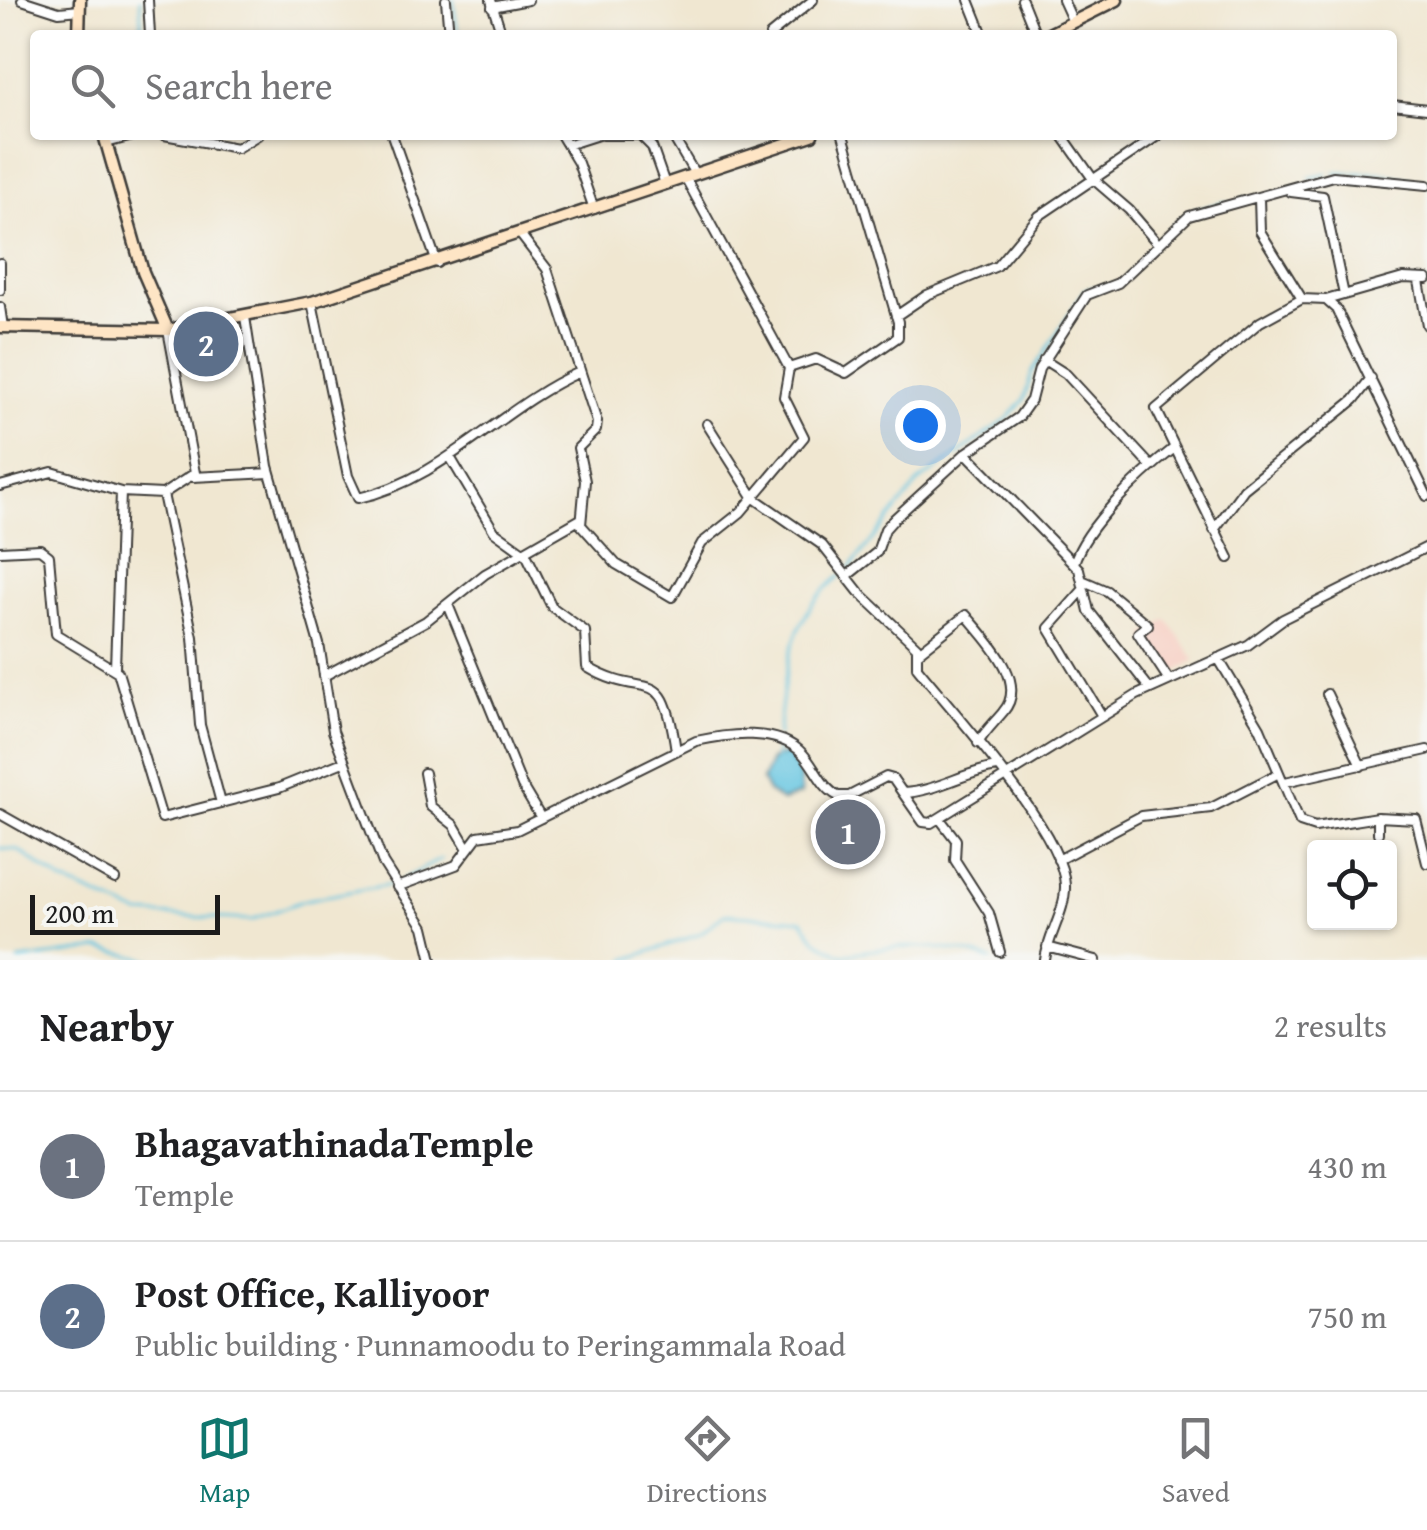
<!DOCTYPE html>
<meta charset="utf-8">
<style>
:root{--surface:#fff;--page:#f2f2f2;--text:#202124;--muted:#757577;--line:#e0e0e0;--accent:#0f766e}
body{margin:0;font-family:"Gentium Book Plus",serif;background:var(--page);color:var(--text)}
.controls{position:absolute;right:30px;bottom:30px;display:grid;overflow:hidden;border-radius:10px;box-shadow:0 2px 8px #0004}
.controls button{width:90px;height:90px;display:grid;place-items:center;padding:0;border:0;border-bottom:2px solid var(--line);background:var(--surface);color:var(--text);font:50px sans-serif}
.scale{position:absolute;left:30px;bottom:25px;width:190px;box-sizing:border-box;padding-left:10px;border:5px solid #1c1c1c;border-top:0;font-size:28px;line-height:35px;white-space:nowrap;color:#1c1c1c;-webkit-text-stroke:8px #f6f6f2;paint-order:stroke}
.you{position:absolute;left:920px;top:425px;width:35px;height:35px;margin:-25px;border:8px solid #fff;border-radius:50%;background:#1a73e8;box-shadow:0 0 0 15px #1a73e833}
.badge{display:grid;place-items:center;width:65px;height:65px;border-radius:50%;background:var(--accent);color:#fff;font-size:32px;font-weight:700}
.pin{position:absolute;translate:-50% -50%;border:5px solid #fff;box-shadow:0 2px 10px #0006}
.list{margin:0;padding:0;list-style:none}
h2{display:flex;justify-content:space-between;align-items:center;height:130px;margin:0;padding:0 40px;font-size:42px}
h2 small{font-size:32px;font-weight:400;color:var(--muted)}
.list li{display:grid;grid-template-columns:65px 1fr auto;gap:30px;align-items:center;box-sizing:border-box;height:150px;padding:0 40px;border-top:2px solid var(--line)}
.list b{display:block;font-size:38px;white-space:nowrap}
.list p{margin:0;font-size:32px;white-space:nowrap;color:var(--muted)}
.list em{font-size:32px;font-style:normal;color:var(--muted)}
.icon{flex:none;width:55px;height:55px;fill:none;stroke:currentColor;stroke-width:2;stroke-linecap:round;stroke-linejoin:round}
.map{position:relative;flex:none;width:1427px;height:960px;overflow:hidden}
.search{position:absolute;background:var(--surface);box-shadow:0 2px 8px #0004;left:30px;right:30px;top:30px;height:110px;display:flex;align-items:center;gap:25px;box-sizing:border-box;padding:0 35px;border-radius:10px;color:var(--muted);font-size:38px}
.sheet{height:430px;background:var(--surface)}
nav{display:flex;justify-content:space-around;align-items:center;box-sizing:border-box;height:140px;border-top:2px solid var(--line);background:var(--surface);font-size:28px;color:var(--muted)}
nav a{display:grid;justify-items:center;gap:5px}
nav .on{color:var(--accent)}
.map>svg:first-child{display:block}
.built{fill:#f7d1c6}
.water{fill:#63c5e1;stroke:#40707e;stroke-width:2.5}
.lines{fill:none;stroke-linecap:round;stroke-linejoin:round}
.stream{stroke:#63c5e1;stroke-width:2.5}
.minor-casing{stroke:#3c3a37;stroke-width:12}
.secondary-casing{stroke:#3c3a37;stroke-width:15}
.minor{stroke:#fff;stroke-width:8}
.secondary{stroke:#fee5c5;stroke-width:10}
</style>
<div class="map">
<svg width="1427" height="960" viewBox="0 0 1427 960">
<rect width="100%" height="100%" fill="#f6f6f2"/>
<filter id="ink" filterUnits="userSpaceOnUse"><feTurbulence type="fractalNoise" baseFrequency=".01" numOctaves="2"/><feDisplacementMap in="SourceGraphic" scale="20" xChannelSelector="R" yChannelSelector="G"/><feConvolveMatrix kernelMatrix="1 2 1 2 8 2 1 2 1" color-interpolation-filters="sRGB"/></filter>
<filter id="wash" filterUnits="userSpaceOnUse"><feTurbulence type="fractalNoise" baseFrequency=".0048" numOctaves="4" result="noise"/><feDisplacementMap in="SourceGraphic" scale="40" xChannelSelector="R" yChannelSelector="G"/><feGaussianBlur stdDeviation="2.25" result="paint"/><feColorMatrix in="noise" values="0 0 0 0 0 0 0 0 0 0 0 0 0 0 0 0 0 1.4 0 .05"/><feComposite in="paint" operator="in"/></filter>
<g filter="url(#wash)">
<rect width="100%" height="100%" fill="#f0e7d1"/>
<path class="built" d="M1167,619L1195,660L1172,674L1144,636Z"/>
<path class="water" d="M787,753L800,775L801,794L782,801L768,792L762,780L771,760Z"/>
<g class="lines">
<path class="stream" d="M140,0L142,35
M453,0L458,35
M1335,173H1380L1411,180
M1310,178L1327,174
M1195,210L1226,202
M1171,228L1184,217
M849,569L919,482L1007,419L1024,400L1032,372L1086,289L1097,288
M778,735C786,670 787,618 840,576
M776,760L777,743
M0,848L18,850L62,881L139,914L251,920L305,900L392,884
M402,880L441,859
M19,960L100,949L151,960
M625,960L700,934L724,914L802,920L817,941L842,955C894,945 941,942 992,960"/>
</g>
</g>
<g filter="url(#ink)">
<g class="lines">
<defs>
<path id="minor" d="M22,0L59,12L80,10
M148,0L150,35
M446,0L449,35
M491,0L502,35
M969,0L983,35
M1022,0L1036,35
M1063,0L1073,22
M492,7L528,0
M770,35L813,0
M1392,105L1427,109
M164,135L237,148L258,135
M392,135L437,263
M561,135L578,163L594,209
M603,135H642
M672,135L695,174
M1062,135L1093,179L1129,210L1159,245
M641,136L652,147L665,184
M106,143L137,135
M567,145L598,135
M685,177L789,368
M1291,192L1323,196L1344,295
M1259,198L1260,231L1302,299
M520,234L547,269L597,422L596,430L578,448L585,481L581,525L616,564L672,597L702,543L741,512L804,437L784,397L789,368L816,359L846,373L898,337V322L843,135
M0,263V290
M1419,281L1427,325
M1326,300L1403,278L1427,279
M312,302L348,476L358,498C443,480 502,406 580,372
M0,307L3,327
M896,316L927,295L997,266L1039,216L1159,135
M245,317L268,466L319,644L333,731L383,863L424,927L432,960
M168,330L195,473L163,494L193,637L200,725L221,803
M1044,360L1066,374L1151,466
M707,424L754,498L822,545L859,592L917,647V667C953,712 1063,831 1065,885C1066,911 1048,935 1045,960
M966,453L1019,417L1031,400L1039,369L1087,295L1118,283L1189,216L1333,176L1427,185
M450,457L494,531L526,554L552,607L585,631L587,667C648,704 663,657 676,751
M193,477L270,473
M0,486L52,472L121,492L163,494
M1214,530L1244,489L1354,400L1371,378
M0,551L40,549L49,556L56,634L118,672L162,818L279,788L343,762
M1229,558L1156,409L1260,322L1302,299L1326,300L1336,309L1427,496
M1074,563C1086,525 1141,474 1173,449
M847,576L877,552L885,529L894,519L966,453L1079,569L1089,611L1150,689
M1084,581L1107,591L1148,625L1138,633L1169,680
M1082,591L1049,628L1102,716
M449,607L522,786L541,818
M919,652L966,615C984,637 1030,681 1003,712C994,723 986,730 978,743
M1218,658L1260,728L1300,822L1315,827L1378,817
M115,668L121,492
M324,676L426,621L485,574L579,520
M1327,694L1361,766
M424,773L430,806L454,825L468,849
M1285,782L1427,750
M903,793C935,792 964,772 997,767
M0,814L115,879
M940,819L956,840L955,860L989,913L1000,952
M1378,833V817L1416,819L1427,863
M1058,860L1141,816L1211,808L1279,773
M397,887L456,865L478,836L517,830L696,741C727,734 779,727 803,754C815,767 822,788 838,796H849L886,777L893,779L923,822L931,823L1137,695L1248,645L1283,619L1427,547
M1047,947L1096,960"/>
<path id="secondary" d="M79,35L80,0
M1047,35L1117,0
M104,135L143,272L168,330
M0,327L168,330L312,302L812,135"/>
</defs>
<use href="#minor" class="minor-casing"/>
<use href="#secondary" class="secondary-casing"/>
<use href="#minor" class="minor"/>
<use href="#secondary" class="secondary"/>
</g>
</g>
</svg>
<div class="controls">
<button><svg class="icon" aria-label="locate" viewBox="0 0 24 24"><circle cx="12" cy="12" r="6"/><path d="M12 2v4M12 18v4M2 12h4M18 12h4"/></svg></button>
</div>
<div class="scale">200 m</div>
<div class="you"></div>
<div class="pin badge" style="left:848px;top:832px;background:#6b7280">1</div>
<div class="pin badge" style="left:206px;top:344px;background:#5c6f8a">2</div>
<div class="search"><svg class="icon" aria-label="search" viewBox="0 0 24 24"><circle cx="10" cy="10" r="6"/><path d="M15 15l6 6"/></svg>Search here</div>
</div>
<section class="sheet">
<h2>Nearby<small>2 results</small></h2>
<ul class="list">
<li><span class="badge" style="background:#6b7280">1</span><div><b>BhagavathinadaTemple</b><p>Temple</p></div><em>430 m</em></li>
<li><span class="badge" style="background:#5c6f8a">2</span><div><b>Post Office, Kalliyoor</b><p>Public building · Punnamoodu to Peringammala Road</p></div><em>750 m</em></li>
</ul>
</section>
<nav>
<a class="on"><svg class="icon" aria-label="map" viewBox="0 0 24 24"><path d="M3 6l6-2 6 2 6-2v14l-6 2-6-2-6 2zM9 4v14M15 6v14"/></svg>Map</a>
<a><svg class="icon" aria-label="directions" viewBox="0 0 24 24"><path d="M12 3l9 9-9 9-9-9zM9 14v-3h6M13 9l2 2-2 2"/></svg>Directions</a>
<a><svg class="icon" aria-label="saved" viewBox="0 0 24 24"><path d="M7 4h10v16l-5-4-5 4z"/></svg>Saved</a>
</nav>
